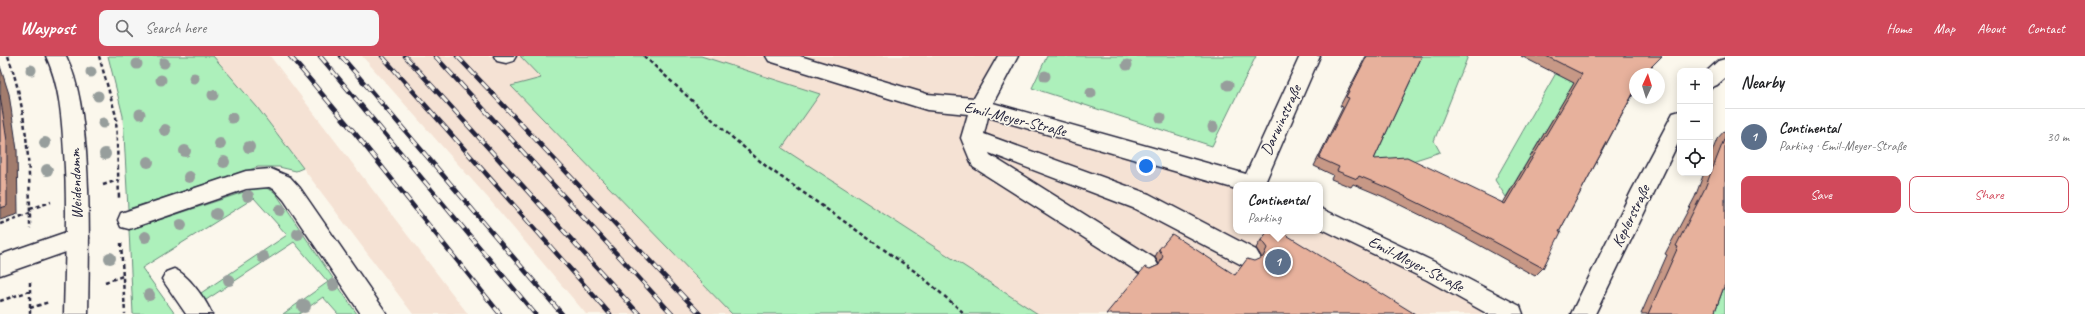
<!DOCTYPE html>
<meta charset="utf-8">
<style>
:root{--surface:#fff;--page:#f6f6f6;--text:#202124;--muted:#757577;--line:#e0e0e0;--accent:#d1495b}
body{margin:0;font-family:Caveat,sans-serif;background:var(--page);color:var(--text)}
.controls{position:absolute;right:12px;top:12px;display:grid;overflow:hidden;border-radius:8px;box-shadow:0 2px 10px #0003}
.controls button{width:36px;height:36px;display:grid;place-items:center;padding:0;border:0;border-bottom:1px solid var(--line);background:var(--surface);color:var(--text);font:20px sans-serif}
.compass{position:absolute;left:1629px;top:12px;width:36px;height:36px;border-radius:50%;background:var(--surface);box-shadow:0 2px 10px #0003;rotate:4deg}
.you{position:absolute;left:1146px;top:110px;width:14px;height:14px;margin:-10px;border:3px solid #fff;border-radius:50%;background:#1a73e8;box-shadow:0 0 0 6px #1a73e833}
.badge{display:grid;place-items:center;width:26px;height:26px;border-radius:50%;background:var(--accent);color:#fff;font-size:13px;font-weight:700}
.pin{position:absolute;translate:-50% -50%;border:2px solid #fff;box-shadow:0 1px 4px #0006}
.popup{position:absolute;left:1233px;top:126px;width:90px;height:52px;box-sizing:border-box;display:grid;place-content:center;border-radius:8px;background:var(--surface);filter:drop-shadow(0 1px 3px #0005);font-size:13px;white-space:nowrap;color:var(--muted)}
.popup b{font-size:15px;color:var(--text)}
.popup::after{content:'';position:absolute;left:50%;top:100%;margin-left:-8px;border:8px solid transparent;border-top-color:var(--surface)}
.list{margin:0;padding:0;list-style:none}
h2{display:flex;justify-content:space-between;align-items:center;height:52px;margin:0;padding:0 16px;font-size:17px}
h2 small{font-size:13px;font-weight:400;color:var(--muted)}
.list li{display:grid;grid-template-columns:26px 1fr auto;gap:12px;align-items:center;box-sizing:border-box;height:56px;padding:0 16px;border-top:1px solid var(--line)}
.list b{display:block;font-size:15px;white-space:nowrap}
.list p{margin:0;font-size:13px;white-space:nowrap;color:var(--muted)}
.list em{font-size:13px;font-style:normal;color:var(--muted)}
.actions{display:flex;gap:8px;padding:12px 16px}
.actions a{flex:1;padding:9px 0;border:1px solid var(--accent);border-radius:8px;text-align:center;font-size:14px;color:var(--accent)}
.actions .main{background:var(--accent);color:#fff}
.icon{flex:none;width:22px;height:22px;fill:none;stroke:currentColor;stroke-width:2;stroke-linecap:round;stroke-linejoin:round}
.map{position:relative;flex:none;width:1725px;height:258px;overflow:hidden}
header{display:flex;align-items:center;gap:24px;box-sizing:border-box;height:56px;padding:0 20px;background:var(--accent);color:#fff}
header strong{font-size:19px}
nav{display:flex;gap:22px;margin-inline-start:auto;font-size:14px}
.search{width:280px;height:36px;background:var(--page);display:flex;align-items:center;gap:10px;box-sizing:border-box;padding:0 14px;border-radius:8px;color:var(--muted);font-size:15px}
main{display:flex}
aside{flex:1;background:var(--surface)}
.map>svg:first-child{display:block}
.built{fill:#f5e2d4}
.green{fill:#adf0bb;stroke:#68897b}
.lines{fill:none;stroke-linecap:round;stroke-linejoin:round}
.minor-casing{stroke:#22223b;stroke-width:3}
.major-casing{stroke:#22223b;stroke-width:3}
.path{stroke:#22223b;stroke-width:2.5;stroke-dasharray:4 3;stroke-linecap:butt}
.minor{fill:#fbf7ec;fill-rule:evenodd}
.major{fill:#fbf7ec;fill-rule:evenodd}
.rail-casing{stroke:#22223b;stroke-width:4.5}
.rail{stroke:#fbf7ec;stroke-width:3;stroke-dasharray:9;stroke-linecap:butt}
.tree{fill:#979e9c}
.wall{fill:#c79886;stroke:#22223b}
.shaded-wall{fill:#a27c6d;stroke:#22223b}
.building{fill:#e7b19c;stroke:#22223b}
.labels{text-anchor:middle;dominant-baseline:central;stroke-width:3;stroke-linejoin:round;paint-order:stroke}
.street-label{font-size:16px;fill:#22223b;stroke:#fbf7ec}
</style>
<header>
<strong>Waypost</strong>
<div class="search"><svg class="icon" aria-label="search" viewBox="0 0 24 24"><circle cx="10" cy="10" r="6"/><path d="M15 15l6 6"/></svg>Search here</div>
<nav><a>Home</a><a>Map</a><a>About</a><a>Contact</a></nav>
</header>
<main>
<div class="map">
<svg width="1725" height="258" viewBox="0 0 1725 258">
<rect width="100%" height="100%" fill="#fbf7ec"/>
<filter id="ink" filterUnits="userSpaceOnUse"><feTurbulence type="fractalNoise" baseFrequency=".025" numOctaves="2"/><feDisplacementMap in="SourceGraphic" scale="8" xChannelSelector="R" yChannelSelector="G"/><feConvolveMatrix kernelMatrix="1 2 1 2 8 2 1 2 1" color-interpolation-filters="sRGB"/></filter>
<g filter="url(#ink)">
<path class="built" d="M213,0H270L468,258H413L257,51Z
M362,0H1008L980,50L1236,129V175H1320V161L1511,258H586L488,142Z"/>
<path class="green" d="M108,0H213L257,51L303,112L296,115L279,111H258L128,153L123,60Z
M520,0H701L820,38L782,92L1038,258H732L511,30L541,22Z
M1047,0H1256L1212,90L1032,32Z
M1420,0H1468L1434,85L1440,96L1397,110L1396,113L1372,102Z
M1556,17L1574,27L1506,141L1495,124Z
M266,132L273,135L277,139L357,258H338L323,241L299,258H283L328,226L294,186L203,246L198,239L287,179L254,142L142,212L175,258H133L129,174L253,133Z
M1725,205V258H1704Z"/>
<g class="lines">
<defs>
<path id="minor" d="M494,0H516L513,5L506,7L497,5Z
M766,0H800L927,38L974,42L998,0H1018L993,47L1246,118L1300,0H1320L1264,129H1236V133L988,61L984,78L1149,138L1256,194L1260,201L1256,208L1248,211L1240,208L1133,152L989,97L990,99L1154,202L1158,209L1154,216L1146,219L1138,216L973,111L961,82L968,58L927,54L769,5Z
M1725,3V22L1717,29L1710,32V15H1707L1718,5Z
M1680,55V83L1595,258H1571L1632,134L1673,57Z
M271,113L290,121L300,132L387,258H361L284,144L274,133L269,131L246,133L129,173L121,171L118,164L121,157L246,115Z
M1320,152L1443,210L1520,250L1523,258H1488L1427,224L1320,172Z
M78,172L86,175L89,182L86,189L0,219V199Z
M174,213C188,218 206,244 212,258H186L162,223L166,216Z"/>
<path id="major" d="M46,0H66C80,29 83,63 86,95C90,150 89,204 88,258H64C65,204 68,150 64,96C62,63 60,30 46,0Z"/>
</defs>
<use href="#minor" class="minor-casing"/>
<use href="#major" class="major-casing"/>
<path class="path" d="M8,0C28,56 30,113 30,173
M99,0L116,60L119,142
M644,0L727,77L767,111L920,219L965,258
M103,129L118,124
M30,153L51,146
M0,168L30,157
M121,187L125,258
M30,226V258
M105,226L123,220
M0,245L30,235
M30,252L49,246"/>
<use href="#minor" class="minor"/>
<use href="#major" class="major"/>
<defs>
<path id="rail" d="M290,0L354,76L500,258
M320,0L535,258
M341,0L562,258
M382,0L610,258
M405,0L639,258
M435,0L672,258
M457,0L700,258"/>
</defs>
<use href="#rail" class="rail-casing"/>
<use href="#rail" class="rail"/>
</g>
<g class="tree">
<circle cx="164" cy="7" r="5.5"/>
<circle cx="137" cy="8" r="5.5"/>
<circle cx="1127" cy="9" r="5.5"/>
<circle cx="31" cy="14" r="5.5"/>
<circle cx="91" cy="16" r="5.5"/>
<circle cx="1045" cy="20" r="5.5"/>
<circle cx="194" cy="22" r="5.5"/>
<circle cx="161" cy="24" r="5.5"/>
<circle cx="1228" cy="29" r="5.5"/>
<circle cx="1091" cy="37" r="5.5"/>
<circle cx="213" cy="39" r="5.5"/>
<circle cx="98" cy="40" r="5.5"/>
<circle cx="140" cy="58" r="5.5"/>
<circle cx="232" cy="62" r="5.5"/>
<circle cx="1161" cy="62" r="5.5"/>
<circle cx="103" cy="67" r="5.5"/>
<circle cx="1213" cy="71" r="5.5"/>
<circle cx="165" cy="74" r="6"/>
<circle cx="45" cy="87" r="6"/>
<circle cx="220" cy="88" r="6"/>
<circle cx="249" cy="91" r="6"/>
<circle cx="185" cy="95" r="6"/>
<circle cx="105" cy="98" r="6"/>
<circle cx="148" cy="106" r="6"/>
<circle cx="224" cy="106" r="6"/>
<circle cx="47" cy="114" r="6"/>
<circle cx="189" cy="121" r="6"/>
<circle cx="248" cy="140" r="6"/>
<circle cx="280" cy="154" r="6"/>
<circle cx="216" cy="158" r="6"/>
<circle cx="181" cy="169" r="6"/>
<circle cx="298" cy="178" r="6"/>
<circle cx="145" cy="181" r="6"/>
<circle cx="263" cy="201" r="6"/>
<circle cx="110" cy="202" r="6"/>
<circle cx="229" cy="224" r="6"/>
<circle cx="333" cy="229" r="6"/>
<circle cx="149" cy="239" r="6"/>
<circle cx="304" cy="250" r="7"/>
</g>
<path class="wall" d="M1366,0H1422L1374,103L1503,147L1574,27L1521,0H1662L1644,18L1559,176L1543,212L1535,220L1459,178L1384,141L1353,128L1351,131L1331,123L1333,119L1314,110L1343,51L1340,50Z
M1725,74V228L1714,258H1641L1667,199L1665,198L1695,141L1704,117H1710V101L1717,83Z
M1261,184L1415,258L1150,213L1159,209V208L1155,201L1159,193L1235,219L1261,202V200L1256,192Z"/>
<path class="shaded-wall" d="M0,10L9,38L17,94L18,158L0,164Z"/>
<path class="building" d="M1367,0H1422L1374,103L1407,101L1505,148L1582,18L1546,0H1662L1644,18H1635V34L1559,176H1561L1543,212L1467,171L1390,133L1359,120L1357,123L1337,115L1339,111L1319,102L1349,42L1346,41Z
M0,39L7,85V150L0,152Z
M1725,81V228L1714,258H1648L1678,191L1676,190L1705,132Z
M1268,175H1280L1415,258H1106L1145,211L1150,213L1159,209L1163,200L1159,193L1172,178L1235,219L1247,203L1254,205L1263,201L1267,192L1261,184Z"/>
</g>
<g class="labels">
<g class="street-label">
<text transform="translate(1015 63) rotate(14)">Emil-Meyer-Straße</text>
<text transform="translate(1281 64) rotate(-65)">Darwinstraße</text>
<text transform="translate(76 128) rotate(-92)">Weidendamm</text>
<text transform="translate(1631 160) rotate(-64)">Keplerstraße</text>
<text transform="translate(1416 208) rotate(27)">Emil-Meyer-Straße</text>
</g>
</g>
</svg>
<div class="controls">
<button>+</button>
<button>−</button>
<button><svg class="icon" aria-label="locate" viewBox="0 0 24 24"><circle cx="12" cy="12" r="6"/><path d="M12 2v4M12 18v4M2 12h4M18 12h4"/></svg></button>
</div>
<svg class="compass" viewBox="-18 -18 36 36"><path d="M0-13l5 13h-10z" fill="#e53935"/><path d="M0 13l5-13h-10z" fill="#757577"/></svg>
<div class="you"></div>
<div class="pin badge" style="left:1278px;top:206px;background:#5c6f8a">1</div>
<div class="popup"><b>Continental</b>Parking</div>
</div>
<aside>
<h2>Nearby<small></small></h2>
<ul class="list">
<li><span class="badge" style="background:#5c6f8a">1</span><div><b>Continental</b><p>Parking · Emil-Meyer-Straße</p></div><em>30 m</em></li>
</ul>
<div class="actions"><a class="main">Save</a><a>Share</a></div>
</aside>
</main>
